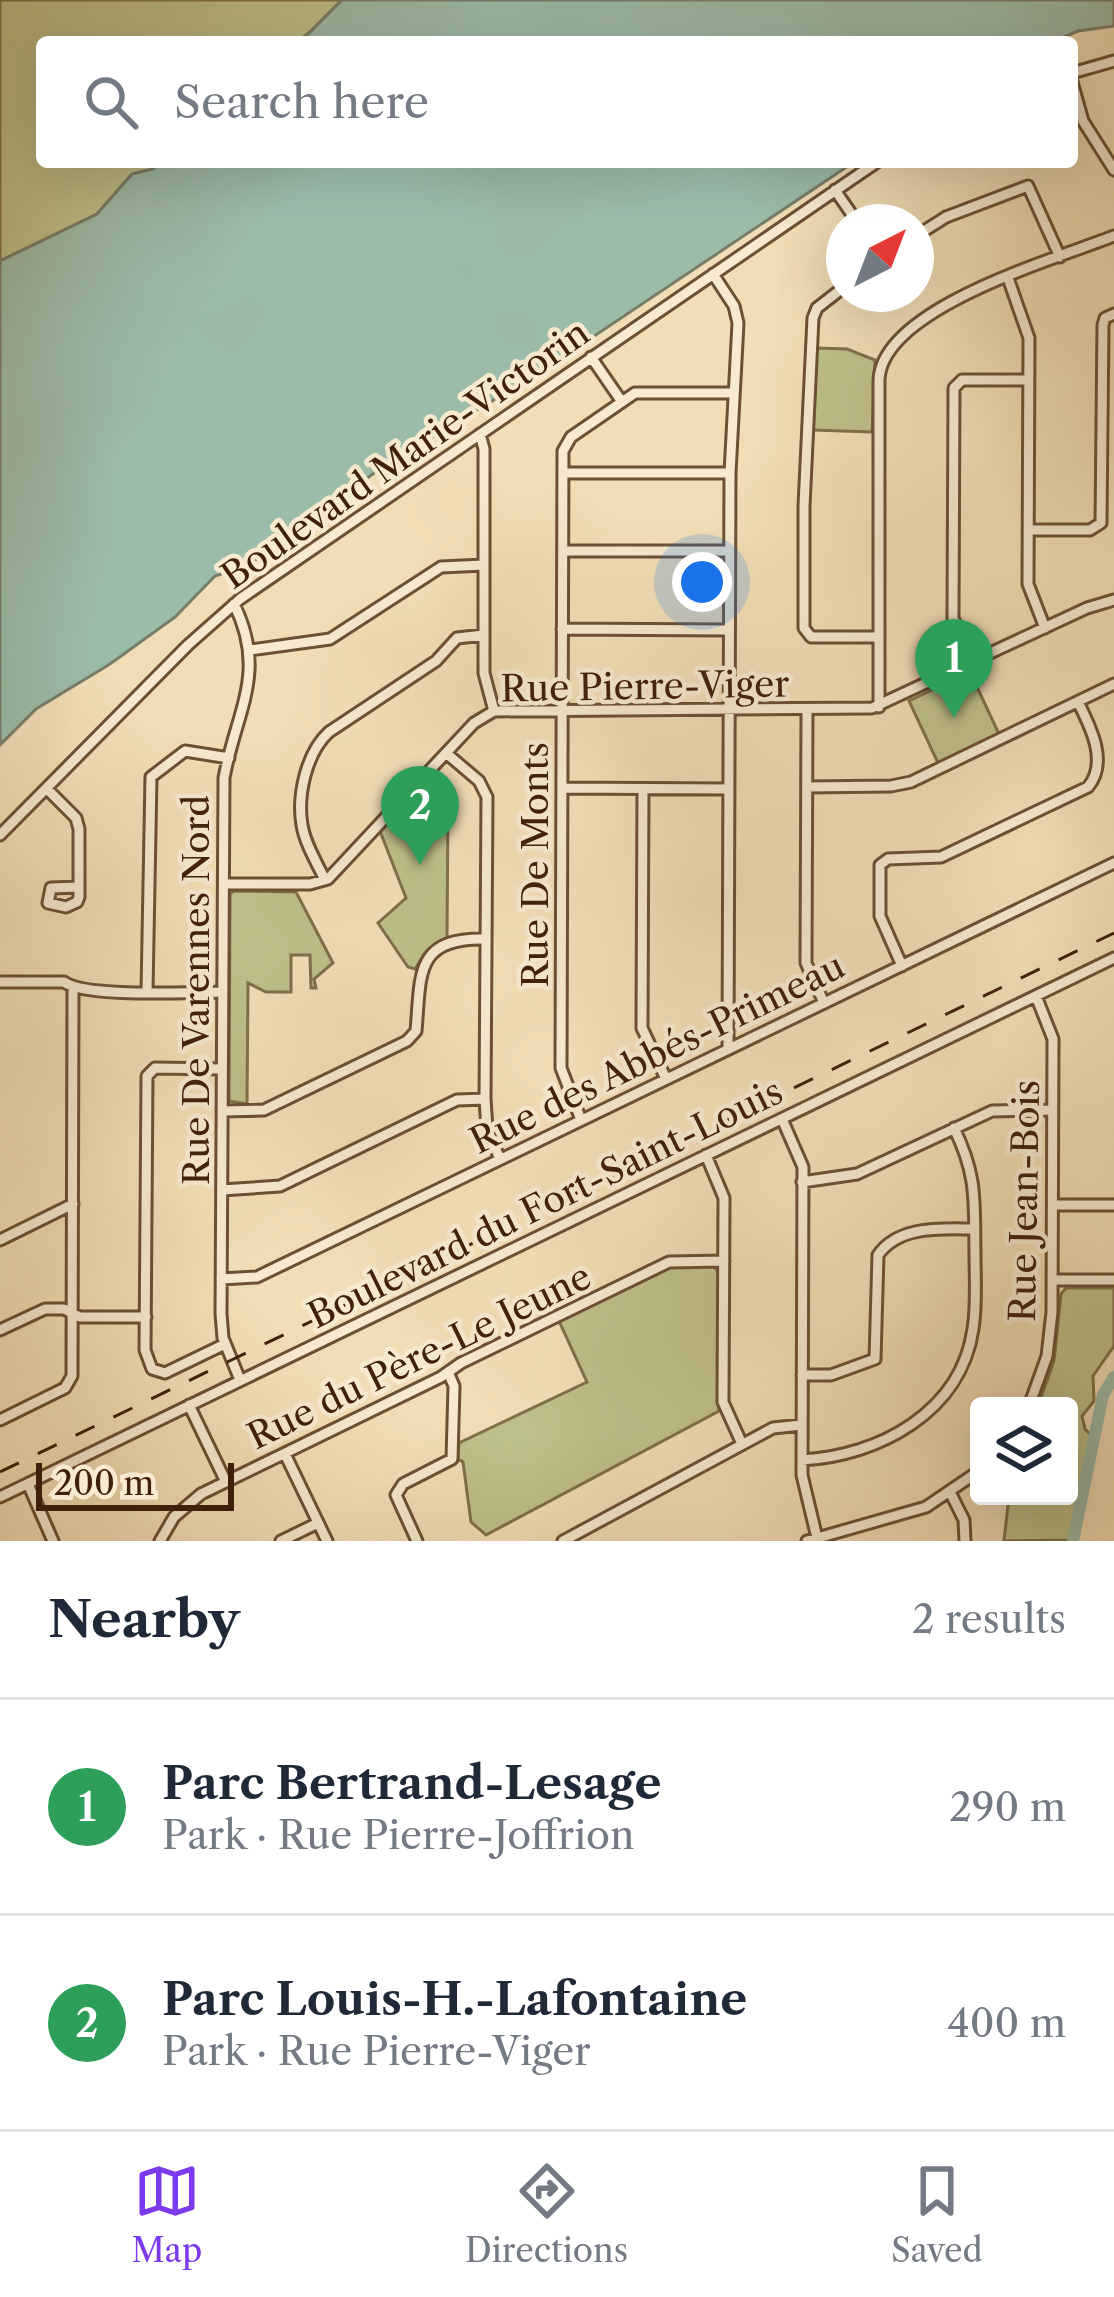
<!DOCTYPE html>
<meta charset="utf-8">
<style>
:root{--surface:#fff;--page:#f6f6f7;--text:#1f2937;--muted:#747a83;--line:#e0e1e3;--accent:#7c3aed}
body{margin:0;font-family:"Libre Caslon Text",serif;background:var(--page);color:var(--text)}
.controls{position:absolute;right:36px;bottom:36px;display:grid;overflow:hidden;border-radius:12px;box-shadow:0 12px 48px #0002}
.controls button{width:108px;height:108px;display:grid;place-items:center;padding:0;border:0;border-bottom:3px solid var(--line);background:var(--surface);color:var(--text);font:60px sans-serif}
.compass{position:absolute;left:826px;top:204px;width:108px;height:108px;border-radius:50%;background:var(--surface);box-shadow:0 12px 48px #0002;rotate:42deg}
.scale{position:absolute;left:36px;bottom:30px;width:198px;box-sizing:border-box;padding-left:12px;border:6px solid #402009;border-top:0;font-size:33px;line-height:42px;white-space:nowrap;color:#402009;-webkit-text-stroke:9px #f7ead0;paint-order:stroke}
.you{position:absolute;left:702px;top:582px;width:42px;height:42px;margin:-30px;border:9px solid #fff;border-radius:50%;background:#1a73e8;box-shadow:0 0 0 18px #1a73e833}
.badge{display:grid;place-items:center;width:78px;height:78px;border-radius:50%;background:var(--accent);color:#fff;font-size:39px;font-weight:700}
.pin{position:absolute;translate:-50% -99px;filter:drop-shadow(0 3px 6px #0008)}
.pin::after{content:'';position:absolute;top:63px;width:42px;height:36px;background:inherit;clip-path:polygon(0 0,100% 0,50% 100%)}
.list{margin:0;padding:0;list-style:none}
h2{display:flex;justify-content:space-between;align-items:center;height:156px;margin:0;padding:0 48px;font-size:51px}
h2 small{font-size:39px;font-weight:400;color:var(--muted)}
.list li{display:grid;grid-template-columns:78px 1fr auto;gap:36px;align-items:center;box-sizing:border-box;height:216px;padding:0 48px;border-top:3px solid var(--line)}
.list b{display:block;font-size:45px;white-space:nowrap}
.list p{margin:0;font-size:39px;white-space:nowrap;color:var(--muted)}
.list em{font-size:39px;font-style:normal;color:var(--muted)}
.icon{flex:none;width:66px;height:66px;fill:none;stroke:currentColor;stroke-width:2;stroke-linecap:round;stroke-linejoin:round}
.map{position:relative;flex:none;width:1114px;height:1541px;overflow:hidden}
.search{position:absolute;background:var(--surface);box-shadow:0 12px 48px #0002;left:36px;right:36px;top:36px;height:132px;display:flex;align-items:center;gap:30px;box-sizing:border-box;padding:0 42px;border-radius:12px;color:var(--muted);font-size:45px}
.sheet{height:588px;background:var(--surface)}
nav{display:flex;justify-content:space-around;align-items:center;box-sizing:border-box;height:168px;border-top:3px solid var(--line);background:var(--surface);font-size:33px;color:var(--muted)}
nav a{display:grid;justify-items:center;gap:6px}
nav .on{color:var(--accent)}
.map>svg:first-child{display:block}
.green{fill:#bec08b;stroke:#7f704a;stroke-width:3}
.water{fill:#9cbcaa;stroke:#777e6a;stroke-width:3}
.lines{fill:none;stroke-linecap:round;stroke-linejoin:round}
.river{stroke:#9cbcaa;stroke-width:12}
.minor-casing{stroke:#6c5034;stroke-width:15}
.minor{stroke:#f7ead0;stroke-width:9}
.rail{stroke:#402009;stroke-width:3;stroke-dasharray:21 21;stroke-linecap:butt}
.labels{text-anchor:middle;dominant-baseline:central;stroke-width:9;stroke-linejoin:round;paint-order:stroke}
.street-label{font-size:36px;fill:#402009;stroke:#f7ead0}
</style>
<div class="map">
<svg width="1114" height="1541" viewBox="0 0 1114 1541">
<rect width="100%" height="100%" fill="#f2deb6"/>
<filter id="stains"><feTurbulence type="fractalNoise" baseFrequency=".00167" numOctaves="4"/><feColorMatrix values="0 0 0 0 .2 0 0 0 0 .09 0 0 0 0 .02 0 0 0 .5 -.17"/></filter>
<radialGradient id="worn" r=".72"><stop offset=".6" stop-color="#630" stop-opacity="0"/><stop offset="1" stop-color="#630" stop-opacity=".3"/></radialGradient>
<path class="green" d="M0,0H342L308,34L295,42H42V162H160L153,169L132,174L97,214L0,261Z
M817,348L847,349L875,360L872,432L813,430Z
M970,672L999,734L938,763L909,701Z
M421,788L448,805L447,938L426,952L415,969L408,967L378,923L406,898L380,831Z
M234,891L296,892L333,963L314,979L316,988H311L310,955H291V992H266L248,983L247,1104L229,1101L230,894Z
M673,1266H714L718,1272L719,1411L486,1535L471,1522L463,1462L458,1459L459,1443L587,1382L559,1321Z
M1066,1288H1114V1346L1093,1376L1094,1401L1082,1416L1085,1429L1091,1435L1070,1540L1004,1541L1009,1496H1069V1406H1038L1054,1361L1061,1294Z"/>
<path class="water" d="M342,0H1114V26L1078,31L1052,42H295L308,34Z
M160,162H854L539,373L385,465L247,566L215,576L175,617L110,664L36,709L0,745V261L97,214L132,174L153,169Z"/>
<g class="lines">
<path class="river" d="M1073,1541L1103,1395L1114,1377"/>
<defs>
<path id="minor" d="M1072,73L1114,61
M1072,82L1083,121L1114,170
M835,190L857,222
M916,236L946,217L1028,186L1060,257
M713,274L734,306L738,323L730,473L728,1049
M1008,278L1029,338L1028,584L1045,628
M844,287L817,308L813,318L804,506V628L811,637H879
M591,357L622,402
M480,434L484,449V673L494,711
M563,473H730
M1028,530H1090L1101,523L1103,325L1105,318L1114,314
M563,551H729
M234,604C268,673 236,711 224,778L221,1314L223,1338L240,1380
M562,629L729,630
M250,650L330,639L441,567L484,565
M973,663L953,618L954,388L962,380H1028
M879,707V380C882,308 1056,259 1114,236
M807,709L806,963L824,1003
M446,753L479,781L487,797L485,1099L487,1129L500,1159
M807,787L891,786L911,782L1114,684
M562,788L728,789
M47,789L76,818L79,829V897L77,902L66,907L48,903L51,888L79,887
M643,789L642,1028L666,1079
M0,835L188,645L240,599L877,162
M325,880C317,863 305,844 302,825C297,796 306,753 329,732L436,661L457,638L484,635
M224,884H310L328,879L474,723L494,711L872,708L1087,608L1114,600
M902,966L880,916V865L888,859L941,857L1088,787C1109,762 1090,726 1078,702
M0,982H64C86,998 189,992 223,992
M147,991L151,777L185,751L229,758
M222,1069L155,1068L147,1076L145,1350L152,1369L165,1373L225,1344
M222,1111L264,1110L407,1041L416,1031C421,975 414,937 486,939
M782,1119L803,1167L802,1475L817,1538
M581,1120L561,1068L563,451L571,437L635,393H734
M706,1155L724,1198L723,1402L742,1444
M802,1182L857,1174L992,1111L1052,1110
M222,1190L280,1186L457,1100L485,1099
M1053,1205H1114
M0,1240L73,1204
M221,1279L257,1277L1114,863
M1053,1280H1114
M0,1330L45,1309H64L80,1317H146
M802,1375H831L875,1359L878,1255C899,1225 941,1229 974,1229
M189,1405L226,1482
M1029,1406L1047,1356L1052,1312L1053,1039L1036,996
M0,1420L65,1388L72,1376L73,990
M285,1454L327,1541
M802,1460C879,1456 961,1412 973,1329C977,1305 975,1279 975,1255C974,1202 978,1177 954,1128
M28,1484L53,1541
M951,1494L964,1520L965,1541
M0,1497L1114,958
M160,1541L174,1517L201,1494L441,1377L461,1363L669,1262L724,1261
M281,1541L318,1523
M417,1541L396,1495L403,1484L452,1459L454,1386L448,1372
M563,1541L773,1428L801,1425
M807,1541L926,1507L979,1471"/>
</defs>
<use href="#minor" class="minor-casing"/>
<use href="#minor" class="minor"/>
<path class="rail" d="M0,1472L1114,933"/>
</g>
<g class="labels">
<g class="street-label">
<text transform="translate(405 454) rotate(-35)">Boulevard Marie-Victorin</text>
<text transform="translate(645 686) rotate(-1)">Rue Pierre-Viger</text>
<text transform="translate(535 865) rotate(-90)">Rue De Monts</text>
<text transform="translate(196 990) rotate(-90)">Rue De Varennes Nord</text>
<text transform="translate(657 1053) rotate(-26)">Rue des Abbés-Primeau</text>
<text transform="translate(1024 1201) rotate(-89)">Rue Jean-Bois</text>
<text transform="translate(545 1203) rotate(-26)">Boulevard du Fort-Saint-Louis</text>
<text transform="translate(419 1356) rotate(-26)">Rue du Père-Le Jeune</text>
</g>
</g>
<rect width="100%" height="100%" filter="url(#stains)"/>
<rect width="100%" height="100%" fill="url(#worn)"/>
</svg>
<div class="controls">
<button><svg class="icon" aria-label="layers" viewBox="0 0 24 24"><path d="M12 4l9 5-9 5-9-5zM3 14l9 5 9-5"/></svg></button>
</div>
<svg class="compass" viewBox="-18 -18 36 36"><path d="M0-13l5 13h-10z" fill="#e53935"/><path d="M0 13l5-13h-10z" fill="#747a83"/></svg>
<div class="scale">200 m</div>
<div class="you"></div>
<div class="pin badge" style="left:954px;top:718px;background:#2e9e5b">1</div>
<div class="pin badge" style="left:420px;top:865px;background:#2e9e5b">2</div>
<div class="search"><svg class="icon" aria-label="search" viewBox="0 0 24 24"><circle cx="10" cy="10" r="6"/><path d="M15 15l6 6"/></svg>Search here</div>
</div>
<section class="sheet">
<h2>Nearby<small>2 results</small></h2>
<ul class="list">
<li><span class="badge" style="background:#2e9e5b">1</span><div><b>Parc Bertrand-Lesage</b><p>Park · Rue Pierre-Joffrion</p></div><em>290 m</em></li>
<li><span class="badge" style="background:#2e9e5b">2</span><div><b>Parc Louis-H.-Lafontaine</b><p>Park · Rue Pierre-Viger</p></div><em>400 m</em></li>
</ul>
</section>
<nav>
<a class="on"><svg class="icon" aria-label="map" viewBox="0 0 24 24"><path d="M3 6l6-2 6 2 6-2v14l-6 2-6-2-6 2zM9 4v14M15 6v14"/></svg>Map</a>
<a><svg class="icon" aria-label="directions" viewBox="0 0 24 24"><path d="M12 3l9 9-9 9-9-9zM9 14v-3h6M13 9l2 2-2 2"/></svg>Directions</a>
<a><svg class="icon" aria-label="saved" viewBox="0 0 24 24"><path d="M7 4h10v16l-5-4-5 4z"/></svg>Saved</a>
</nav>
